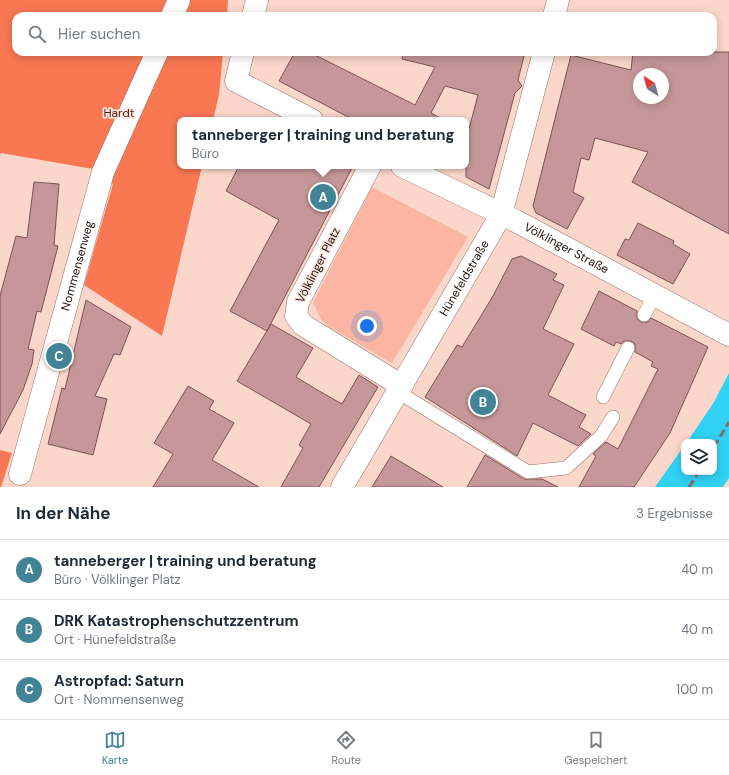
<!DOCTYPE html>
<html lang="de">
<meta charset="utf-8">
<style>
:root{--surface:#fff;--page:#f6f6f7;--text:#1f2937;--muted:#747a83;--line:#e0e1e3;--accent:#428496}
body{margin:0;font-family:"DM Sans",sans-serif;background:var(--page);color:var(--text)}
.controls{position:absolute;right:12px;bottom:12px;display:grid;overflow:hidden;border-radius:8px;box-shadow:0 2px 10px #0003}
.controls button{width:36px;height:36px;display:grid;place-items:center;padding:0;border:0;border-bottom:1px solid var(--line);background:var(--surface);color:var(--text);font:20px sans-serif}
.compass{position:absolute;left:633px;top:68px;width:36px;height:36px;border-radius:50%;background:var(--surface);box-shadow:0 2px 10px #0003;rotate:324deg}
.you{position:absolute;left:367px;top:326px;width:14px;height:14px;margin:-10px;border:3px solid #fff;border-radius:50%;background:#1a73e8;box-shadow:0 0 0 6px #1a73e833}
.badge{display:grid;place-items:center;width:26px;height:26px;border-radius:50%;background:var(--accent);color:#fff;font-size:13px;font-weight:700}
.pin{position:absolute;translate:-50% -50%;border:2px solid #fff;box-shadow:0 1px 4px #0006}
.popup{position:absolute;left:177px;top:117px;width:292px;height:52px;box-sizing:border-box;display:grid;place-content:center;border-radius:8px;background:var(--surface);filter:drop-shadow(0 1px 3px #0005);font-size:13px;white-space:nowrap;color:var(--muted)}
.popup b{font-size:15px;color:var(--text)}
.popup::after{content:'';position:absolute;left:50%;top:100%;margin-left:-8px;border:8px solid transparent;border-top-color:var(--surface)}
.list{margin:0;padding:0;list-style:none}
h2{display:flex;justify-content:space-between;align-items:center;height:52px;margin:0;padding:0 16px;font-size:17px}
h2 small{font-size:13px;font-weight:400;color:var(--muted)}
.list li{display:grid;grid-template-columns:26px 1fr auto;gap:12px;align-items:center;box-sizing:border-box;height:60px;padding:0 16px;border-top:1px solid var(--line)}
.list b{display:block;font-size:15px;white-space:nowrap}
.list p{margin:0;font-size:13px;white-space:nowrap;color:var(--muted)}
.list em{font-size:13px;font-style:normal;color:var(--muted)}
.icon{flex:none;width:22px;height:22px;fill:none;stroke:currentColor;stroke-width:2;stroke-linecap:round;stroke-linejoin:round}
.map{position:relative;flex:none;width:729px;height:487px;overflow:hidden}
.search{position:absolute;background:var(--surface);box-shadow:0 2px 10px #0003;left:12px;right:12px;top:12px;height:44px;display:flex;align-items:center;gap:10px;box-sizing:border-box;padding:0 14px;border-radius:12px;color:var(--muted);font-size:15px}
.sheet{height:232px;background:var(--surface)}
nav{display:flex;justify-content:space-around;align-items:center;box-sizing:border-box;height:56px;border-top:1px solid var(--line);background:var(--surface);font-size:11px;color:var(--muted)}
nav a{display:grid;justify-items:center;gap:2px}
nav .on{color:var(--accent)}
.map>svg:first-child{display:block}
.green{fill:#fab6a2}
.forest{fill:#f97853}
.water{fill:#31d1f4}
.building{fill:#c59798;stroke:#7c5354;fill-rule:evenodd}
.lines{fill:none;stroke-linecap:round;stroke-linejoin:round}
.lane-casing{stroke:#9c7367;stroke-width:14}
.street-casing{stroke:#9c7367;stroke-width:23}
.secondary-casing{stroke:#9c7367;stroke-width:23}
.lane{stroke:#fff;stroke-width:13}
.street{stroke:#fff;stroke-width:22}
.secondary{stroke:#fff;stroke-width:22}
.rail{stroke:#856c64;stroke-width:3;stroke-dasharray:8 4;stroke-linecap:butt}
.labels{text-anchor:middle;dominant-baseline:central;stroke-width:3.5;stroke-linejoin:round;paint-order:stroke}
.park-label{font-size:12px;fill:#4d1c0d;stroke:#fbe8e2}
.street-label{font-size:12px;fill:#20110c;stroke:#fbe8e2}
</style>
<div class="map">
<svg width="729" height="487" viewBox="0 0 729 487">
<rect width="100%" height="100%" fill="#fbd6cb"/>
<path class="green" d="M372,187L468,237L392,363L329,327L321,319L313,303Z"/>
<path class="forest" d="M0,0H228L227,16H16V52H223L219,95L213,120H180V166H202L162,336L84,285L113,184L93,169L1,153L0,155Z
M0,450L12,453L1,487H0Z"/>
<path class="water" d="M729,373V478L723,487H655L684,446V472H714V442H687L714,402Z"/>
<path class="building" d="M295,52H309L415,105L435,67L402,59L403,52H525L518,80L522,86L515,93L489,189L466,177V140L478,95L445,86L431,113L444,120H354L279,81Z
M633,52H729V234L632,182L648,152L595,138L589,160L581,158L573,192L584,198L567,229L536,213L533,206L571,55L631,70ZM639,74H663V98H639Z
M239,166H353L267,331L230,311L279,220L226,191Z
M34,182L59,184L54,245L58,246L41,312L37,311L28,349L34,350L32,364L23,390L0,434V296L16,236L27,238Z
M638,223L674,241L673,244L690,254L673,284L617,255L625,239L629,240Z
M521,256L557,274L553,280L564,285L543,329L574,344L548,395L586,415L579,427L591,434L578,446L533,423L517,456L425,397L457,345L462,347L493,296L512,259Z
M599,291L637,311V319L641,322H648L651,318L708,347L670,433L634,487H579L596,456L593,454L606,442L618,449L658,369L651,366L653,362L635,352V344L631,341H624L621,344L616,342L614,346L581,329Z
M86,300L131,327L120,355L114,354L95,396L107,399L93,455L48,444L62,388L65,389Z
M271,324L313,348L296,377L314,388L342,404L359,375L378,387L319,487H281L303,448L299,445L311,424L237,381Z
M188,386L214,401L209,409L234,423L212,460L259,487H153L173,454L154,443Z
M485,455L524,479H542L558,487H467Z
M391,456L443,487H372Z"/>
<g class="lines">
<defs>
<path id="lane" d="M644,315L655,295
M398,392L528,472L566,468L601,436L613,417
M603,397L628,348"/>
<g id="street">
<path d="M172,16L179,0"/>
<path d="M253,16L257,0"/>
<path d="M243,52L236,81L312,120"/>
<path d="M370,166L298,302L296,316L303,325L402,386"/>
<path id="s1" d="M402,166L514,220L729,335"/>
<path id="s2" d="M20,474L103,172L157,52"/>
</g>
<g id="secondary">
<path d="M554,16L558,0"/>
<path id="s3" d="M342,487L501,215L544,52"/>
</g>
</defs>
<use href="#lane" class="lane-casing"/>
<use href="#street" class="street-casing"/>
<use href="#secondary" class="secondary-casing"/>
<use href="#lane" class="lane"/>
<use href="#street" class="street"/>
<use href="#secondary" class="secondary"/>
<path class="rail" d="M714,447L729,422
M689,487L699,472"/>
</g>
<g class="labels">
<g class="park-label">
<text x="119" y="113">Hardt</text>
</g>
<g class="street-label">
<text stroke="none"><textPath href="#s1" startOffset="184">Völklinger Straße</textPath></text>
<text transform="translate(318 265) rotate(-63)">Völklinger Platz</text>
<text stroke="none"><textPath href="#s2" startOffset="216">Nommensenweg</textPath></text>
<text stroke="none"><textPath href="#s3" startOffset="242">Hünefeldstraße</textPath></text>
</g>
</g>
</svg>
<div class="controls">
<button><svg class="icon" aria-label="layers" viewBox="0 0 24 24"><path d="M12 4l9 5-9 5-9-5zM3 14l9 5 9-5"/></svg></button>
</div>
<svg class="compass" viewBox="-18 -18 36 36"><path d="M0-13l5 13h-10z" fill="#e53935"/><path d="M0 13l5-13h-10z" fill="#747a83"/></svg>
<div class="you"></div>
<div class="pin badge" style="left:323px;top:197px">A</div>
<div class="popup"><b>tanneberger | training und beratung</b>Büro</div>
<div class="pin badge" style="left:483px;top:402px">B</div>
<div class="pin badge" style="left:59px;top:356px">C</div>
<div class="search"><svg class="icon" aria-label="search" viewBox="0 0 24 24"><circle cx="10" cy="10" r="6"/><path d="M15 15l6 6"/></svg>Hier suchen</div>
</div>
<section class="sheet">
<h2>In der Nähe<small>3 Ergebnisse</small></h2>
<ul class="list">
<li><span class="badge">A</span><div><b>tanneberger | training und beratung</b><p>Büro · Völklinger Platz</p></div><em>40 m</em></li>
<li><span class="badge">B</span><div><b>DRK Katastrophenschutzzentrum</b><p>Ort · Hünefeldstraße</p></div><em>40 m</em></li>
<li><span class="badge">C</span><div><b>Astropfad: Saturn</b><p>Ort · Nommensenweg</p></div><em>100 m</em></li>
</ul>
</section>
<nav>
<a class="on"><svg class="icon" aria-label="map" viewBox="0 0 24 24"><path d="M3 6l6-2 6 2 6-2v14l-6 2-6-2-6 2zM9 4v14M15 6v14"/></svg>Karte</a>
<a><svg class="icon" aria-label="directions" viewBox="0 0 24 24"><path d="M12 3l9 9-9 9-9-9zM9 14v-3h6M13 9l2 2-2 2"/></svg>Route</a>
<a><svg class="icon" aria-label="saved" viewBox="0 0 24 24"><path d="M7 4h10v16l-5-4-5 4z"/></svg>Gespeichert</a>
</nav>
